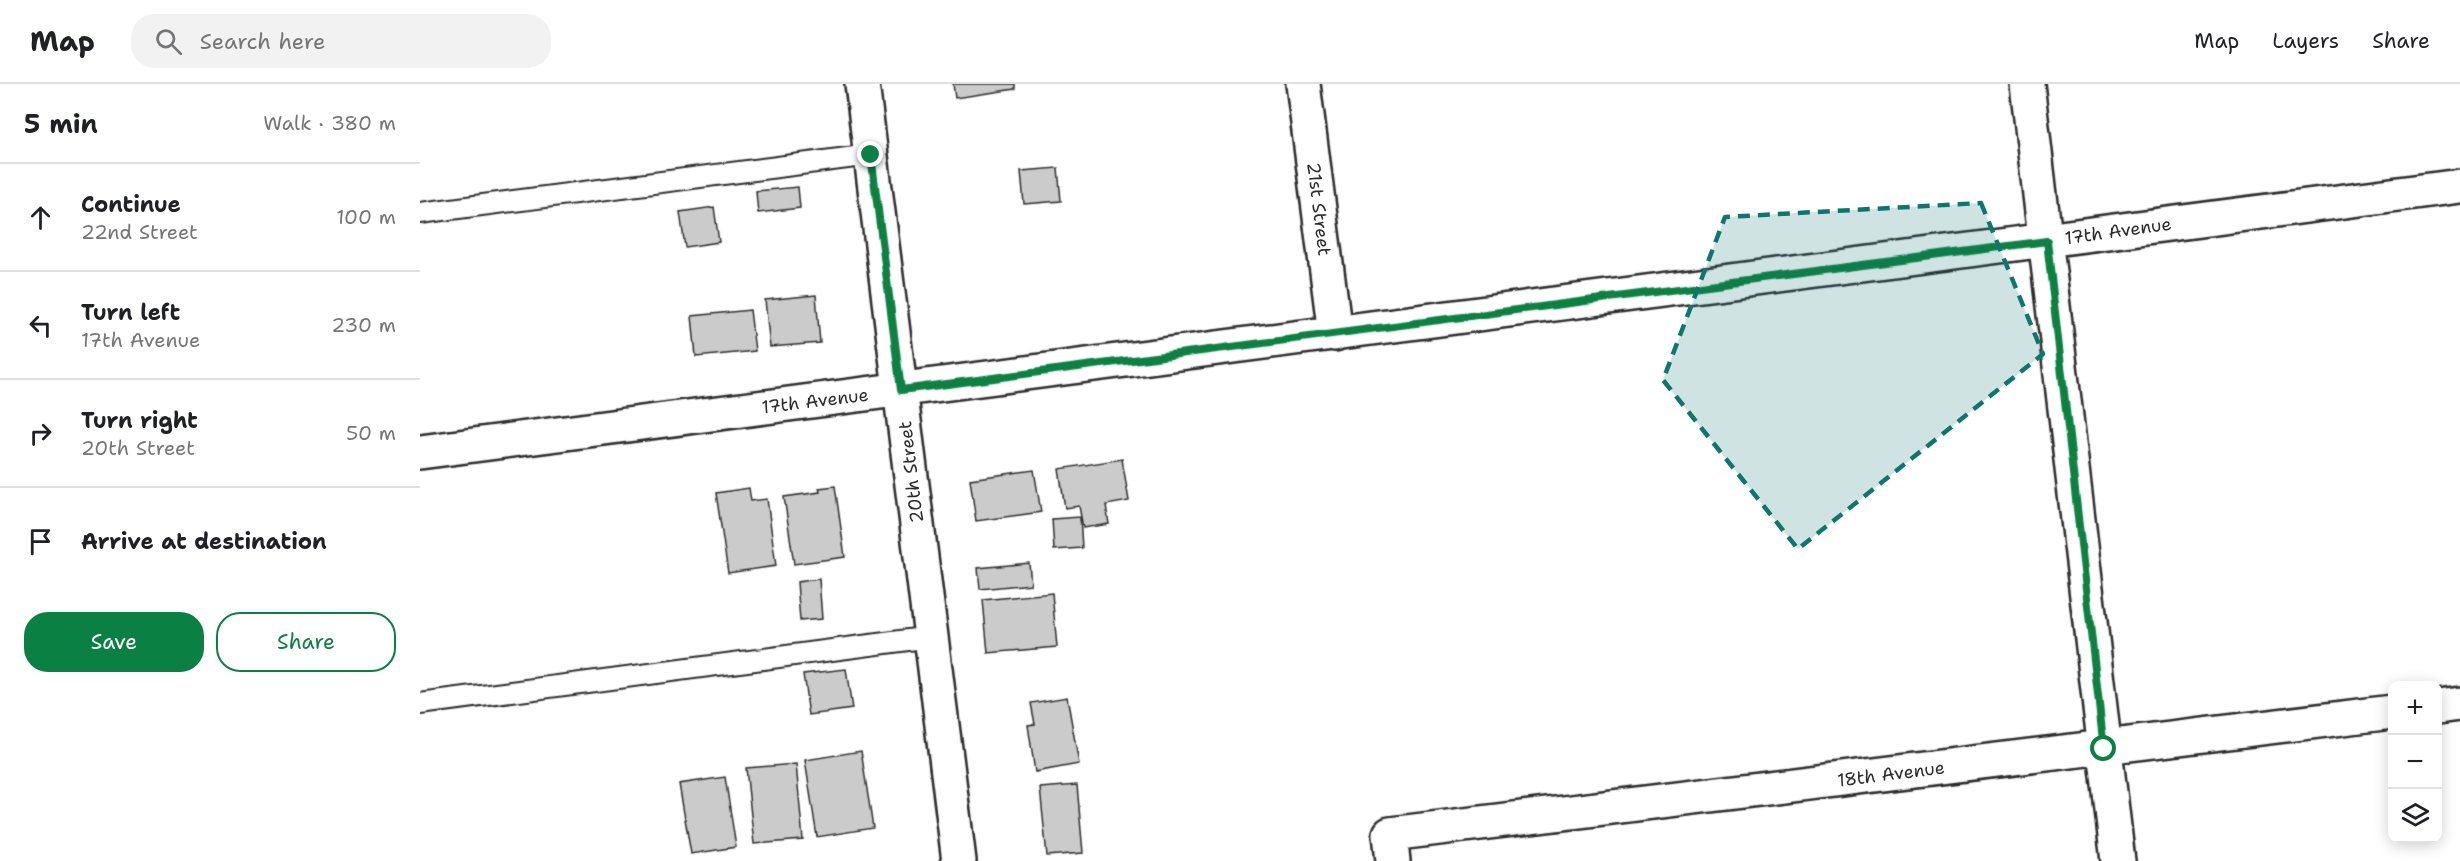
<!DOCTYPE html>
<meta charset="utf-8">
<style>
:root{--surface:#fff;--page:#f2f2f2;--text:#202124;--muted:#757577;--line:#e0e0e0;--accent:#0b8043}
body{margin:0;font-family:"Shantell Sans",sans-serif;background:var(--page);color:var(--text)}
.controls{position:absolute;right:18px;bottom:18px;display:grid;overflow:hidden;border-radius:12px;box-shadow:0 3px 15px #0003}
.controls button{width:54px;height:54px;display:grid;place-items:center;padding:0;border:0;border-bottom:2px solid var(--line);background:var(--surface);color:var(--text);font:30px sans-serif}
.stop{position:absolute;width:18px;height:18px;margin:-14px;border:4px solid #0b8043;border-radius:50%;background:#fff}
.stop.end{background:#0b8043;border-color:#fff;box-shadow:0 2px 6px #0008}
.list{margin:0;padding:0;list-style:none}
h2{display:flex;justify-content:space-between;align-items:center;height:78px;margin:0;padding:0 24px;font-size:26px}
h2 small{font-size:20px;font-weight:400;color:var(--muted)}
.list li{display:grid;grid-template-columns:39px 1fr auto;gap:18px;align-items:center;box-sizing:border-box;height:108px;padding:0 24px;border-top:2px solid var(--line)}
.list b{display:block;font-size:22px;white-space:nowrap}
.list p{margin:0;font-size:20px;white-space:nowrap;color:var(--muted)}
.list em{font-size:20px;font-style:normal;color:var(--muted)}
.actions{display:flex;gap:12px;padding:18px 24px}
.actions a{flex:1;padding:14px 0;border:2px solid var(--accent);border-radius:24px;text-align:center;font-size:21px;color:var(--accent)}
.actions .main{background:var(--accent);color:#fff}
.icon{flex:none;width:33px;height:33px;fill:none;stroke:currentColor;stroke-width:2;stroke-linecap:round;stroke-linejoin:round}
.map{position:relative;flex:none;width:2040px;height:777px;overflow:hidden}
header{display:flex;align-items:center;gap:36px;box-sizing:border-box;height:84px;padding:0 30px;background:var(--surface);border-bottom:2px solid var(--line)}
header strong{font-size:28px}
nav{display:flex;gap:33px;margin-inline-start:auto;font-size:21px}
.search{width:420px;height:54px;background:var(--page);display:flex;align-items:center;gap:15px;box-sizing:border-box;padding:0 21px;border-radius:24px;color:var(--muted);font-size:22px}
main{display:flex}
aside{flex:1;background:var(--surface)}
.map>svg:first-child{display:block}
.building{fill:#cbcbcb;stroke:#2b2b2b;stroke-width:1.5}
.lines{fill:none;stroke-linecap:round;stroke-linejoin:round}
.service-casing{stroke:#2b2b2b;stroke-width:24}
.minor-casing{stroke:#2b2b2b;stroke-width:38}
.tertiary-casing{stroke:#2b2b2b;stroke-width:38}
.service{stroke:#fff;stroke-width:20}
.minor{stroke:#fff;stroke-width:33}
.tertiary{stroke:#fff;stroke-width:33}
.route{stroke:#0b8043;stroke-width:8}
.marked{fill:#0f766e;fill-opacity:0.2;stroke:#0f766e;stroke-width:4.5;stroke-dasharray:12 8;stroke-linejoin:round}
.labels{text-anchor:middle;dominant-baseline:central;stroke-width:4.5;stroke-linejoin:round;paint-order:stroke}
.street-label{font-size:18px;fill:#2b2b2b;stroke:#fff}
</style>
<header>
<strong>Map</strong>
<div class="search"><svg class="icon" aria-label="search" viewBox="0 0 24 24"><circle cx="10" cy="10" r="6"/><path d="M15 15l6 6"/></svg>Search here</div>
<nav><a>Map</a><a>Layers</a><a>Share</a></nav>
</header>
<main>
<aside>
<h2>5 min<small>Walk · 380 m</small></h2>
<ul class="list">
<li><svg class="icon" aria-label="ahead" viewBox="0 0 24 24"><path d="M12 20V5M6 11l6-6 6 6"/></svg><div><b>Continue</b><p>22nd Street</p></div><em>100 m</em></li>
<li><svg class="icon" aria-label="left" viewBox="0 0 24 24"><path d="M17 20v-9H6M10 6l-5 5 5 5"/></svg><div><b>Turn left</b><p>17th Avenue</p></div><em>230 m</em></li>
<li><svg class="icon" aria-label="right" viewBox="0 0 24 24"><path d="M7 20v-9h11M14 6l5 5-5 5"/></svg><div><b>Turn right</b><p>20th Street</p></div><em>50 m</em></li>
<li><svg class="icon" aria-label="arrive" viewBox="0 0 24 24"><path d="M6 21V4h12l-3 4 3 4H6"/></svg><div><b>Arrive at destination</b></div></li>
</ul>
<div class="actions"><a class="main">Save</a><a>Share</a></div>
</aside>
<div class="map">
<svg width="2040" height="777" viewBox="0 0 2040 777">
<rect width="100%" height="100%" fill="#fff"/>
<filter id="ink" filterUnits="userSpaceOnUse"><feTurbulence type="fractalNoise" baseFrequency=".0167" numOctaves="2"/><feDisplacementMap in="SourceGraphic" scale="12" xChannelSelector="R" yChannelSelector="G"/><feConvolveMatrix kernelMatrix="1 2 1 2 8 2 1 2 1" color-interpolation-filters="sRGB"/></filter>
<g filter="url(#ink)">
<path class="building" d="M533,0H595V5L535,14Z
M638,84L641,117L604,120L601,87Z
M378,103L380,124L338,129L336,107Z
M294,123L299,158L265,163L260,128Z
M396,211L400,259L350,263L345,216Z
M330,226L335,267L276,273L272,232Z
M702,375L709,417L686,421L689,440L663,444L659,422L645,424L639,385Z
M614,386L621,428L556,437L550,395Z
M415,402L425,473L374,480L364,413L400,408L399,404Z
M329,404L331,417L347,415L356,482L308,489L296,409Z
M660,433L662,464L634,466L632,435Z
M609,479L611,500L560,505L558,484Z
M399,495L402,535L380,537L377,498Z
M632,509L637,563L568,569L563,516Z
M426,585L432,625L389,631L383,590Z
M647,613L659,680L615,688L608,641L615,640L611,619Z
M441,667L453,744L397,753L385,676Z
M376,680L383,756L334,760L326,684Z
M305,693L316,763L271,770L259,700Z
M657,701L663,769L627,772L620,704Z"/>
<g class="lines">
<defs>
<path id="service" d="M0,129L451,71
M0,620L511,553"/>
<path id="minor" d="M883,0L915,250
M1607,0L1698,777
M0,368L2040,102
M2018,623L2040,620
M973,777L970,750L1972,628"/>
<path id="tertiary" d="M442,0L539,777"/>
</defs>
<use href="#service" class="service-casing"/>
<use href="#minor" class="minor-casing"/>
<use href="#tertiary" class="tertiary-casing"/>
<use href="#service" class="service"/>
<use href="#minor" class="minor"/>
<use href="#tertiary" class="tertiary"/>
</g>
</g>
<g class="lines" filter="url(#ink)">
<path class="route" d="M451,71L481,306L1627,157L1684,665"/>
</g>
<path class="marked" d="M1561,119L1623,270L1378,465L1243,296L1305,133Z"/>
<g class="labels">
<g class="street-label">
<text transform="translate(899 125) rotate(83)">21st Street</text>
<text transform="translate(1698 147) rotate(-8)">17th Avenue</text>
<text transform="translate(395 317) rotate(-7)">17th Avenue</text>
<text transform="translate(491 388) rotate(-97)">20th Street</text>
<text transform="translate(1471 690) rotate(-7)">18th Avenue</text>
</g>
</g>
</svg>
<div class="controls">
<button>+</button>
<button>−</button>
<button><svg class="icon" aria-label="layers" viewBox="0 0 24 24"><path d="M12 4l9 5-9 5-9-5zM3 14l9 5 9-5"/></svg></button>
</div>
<div class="stop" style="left:1684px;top:665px"></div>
<div class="stop end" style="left:451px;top:71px"></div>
</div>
</main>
